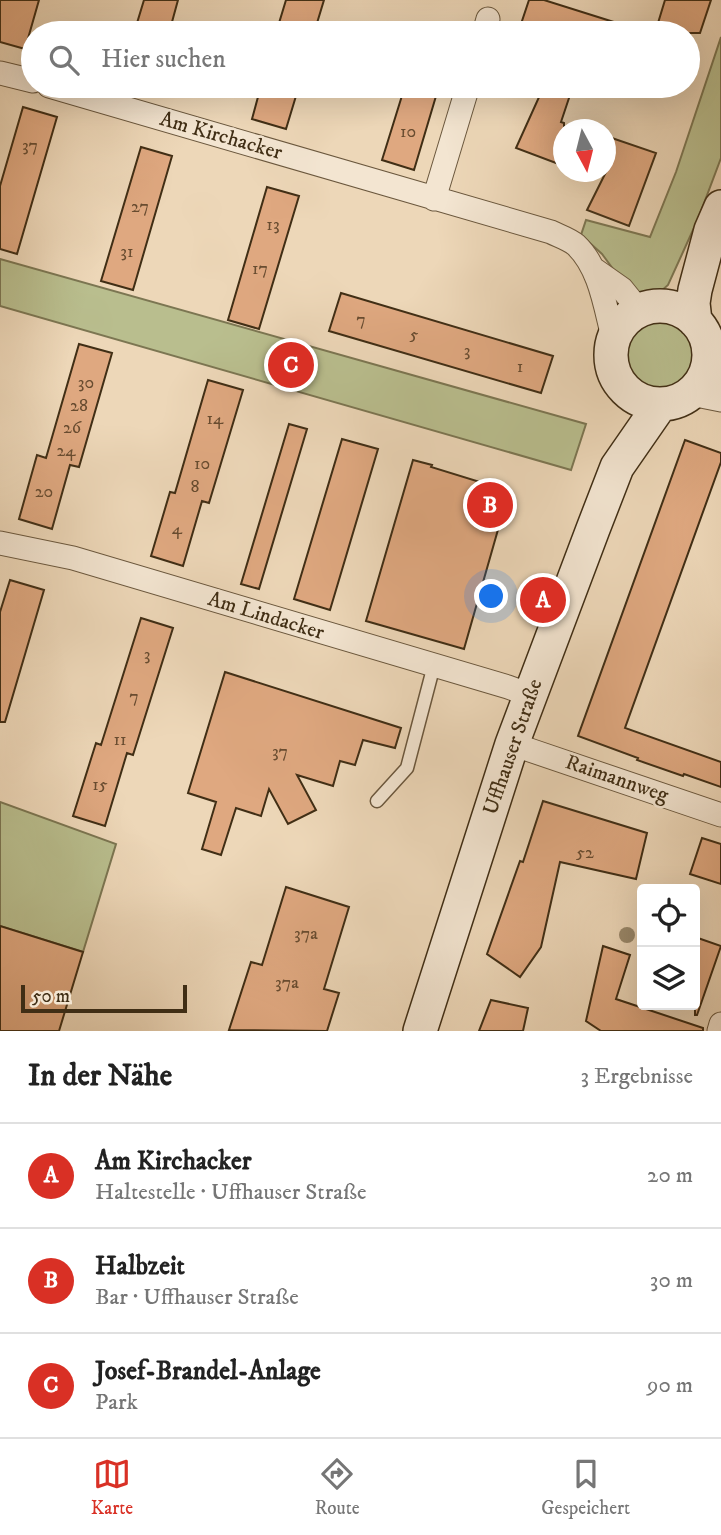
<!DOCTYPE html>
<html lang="de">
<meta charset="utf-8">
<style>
:root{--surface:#fff;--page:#f6f6f6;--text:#222;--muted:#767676;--line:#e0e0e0;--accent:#d93025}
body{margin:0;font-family:"IM FELL DW Pica",serif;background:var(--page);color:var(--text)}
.controls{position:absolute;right:21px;bottom:21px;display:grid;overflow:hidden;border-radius:7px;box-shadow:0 7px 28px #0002}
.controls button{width:63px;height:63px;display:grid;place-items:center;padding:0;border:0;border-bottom:2px solid var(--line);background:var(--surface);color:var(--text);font:35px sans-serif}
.compass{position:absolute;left:553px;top:119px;width:63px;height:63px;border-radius:50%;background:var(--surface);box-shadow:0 7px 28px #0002;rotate:173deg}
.scale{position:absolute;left:21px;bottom:18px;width:166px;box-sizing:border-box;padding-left:7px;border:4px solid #402e15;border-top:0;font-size:19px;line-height:24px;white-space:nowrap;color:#402e15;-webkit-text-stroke:5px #f3e5d1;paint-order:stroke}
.you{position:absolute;left:492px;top:597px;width:24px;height:24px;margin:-18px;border:5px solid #fff;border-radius:50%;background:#1a73e8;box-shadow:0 0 0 10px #1a73e833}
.badge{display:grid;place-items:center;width:46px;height:46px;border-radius:50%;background:var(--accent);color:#fff;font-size:23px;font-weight:700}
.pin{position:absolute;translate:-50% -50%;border:4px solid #fff;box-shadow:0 2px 7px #0006}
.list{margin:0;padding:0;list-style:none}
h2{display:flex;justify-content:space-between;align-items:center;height:91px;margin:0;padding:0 28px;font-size:30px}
h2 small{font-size:23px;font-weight:400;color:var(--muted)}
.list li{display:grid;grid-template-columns:46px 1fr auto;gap:21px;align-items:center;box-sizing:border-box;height:105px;padding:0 28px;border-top:2px solid var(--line)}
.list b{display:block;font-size:26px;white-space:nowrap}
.list p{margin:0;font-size:23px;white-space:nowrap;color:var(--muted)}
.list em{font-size:23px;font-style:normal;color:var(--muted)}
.icon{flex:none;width:38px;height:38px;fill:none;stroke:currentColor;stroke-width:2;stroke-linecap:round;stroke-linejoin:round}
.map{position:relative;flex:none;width:721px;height:1031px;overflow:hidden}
.search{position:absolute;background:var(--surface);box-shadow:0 7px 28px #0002;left:21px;right:21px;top:21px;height:77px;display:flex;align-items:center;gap:18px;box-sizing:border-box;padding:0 24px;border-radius:38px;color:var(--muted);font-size:26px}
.sheet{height:406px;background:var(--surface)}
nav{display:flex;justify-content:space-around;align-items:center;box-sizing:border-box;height:98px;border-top:2px solid var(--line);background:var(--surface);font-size:19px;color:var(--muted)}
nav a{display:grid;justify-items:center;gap:4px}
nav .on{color:var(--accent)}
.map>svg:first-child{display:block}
.green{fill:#b9be8e;stroke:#7c7652;stroke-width:2}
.building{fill:#dfa880;stroke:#402e15;stroke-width:2}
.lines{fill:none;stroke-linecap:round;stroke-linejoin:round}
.lane-casing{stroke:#6b583e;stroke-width:15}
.street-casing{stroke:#6b583e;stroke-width:25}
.secondary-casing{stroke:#402e15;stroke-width:36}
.lane{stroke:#f3e5d1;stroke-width:12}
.street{stroke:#f3e5d1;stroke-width:23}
.secondary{stroke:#f3e5d1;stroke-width:33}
.tree{fill:#9b8a6c}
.labels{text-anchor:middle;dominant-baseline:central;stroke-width:5;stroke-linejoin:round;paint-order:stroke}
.number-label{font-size:18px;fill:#684c30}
.street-label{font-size:21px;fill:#402e15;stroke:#f3e5d1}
</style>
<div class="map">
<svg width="721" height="1031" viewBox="0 0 721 1031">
<rect width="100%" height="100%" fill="#edd7b8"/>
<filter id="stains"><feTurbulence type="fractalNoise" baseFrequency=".00286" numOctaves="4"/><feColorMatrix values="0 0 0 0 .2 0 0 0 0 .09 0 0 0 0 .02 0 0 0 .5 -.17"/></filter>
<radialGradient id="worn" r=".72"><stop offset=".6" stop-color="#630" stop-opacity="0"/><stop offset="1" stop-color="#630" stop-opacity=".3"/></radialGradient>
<path class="green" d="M721,37V158L698,219L668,285L659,293L651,296L637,293L622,281L602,254L581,235L586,220L650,237L676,172Z
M0,259L586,424L571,470L0,306Z
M625 356a35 35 0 1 1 70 0a35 35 0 1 1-70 0Z
M0,802L116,844L83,952L0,926Z"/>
<path class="building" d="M0,0H39L25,49L0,42Z
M144,0H178L169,33H134Z
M286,0H324L314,33H276Z
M529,0H544L636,29L635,33H518Z
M665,0H711L700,33H655Z
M261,86H299L286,129L252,119Z
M405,86H439L414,170L382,160Z
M544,86H573L561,122L564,123V166L516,148Z
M23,107L57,117L17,254L0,249V186Z
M606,136L656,153L629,226L587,210L606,172Z
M141,147L172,156L133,290L101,281Z
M267,187L299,196L259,329L228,320Z
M341,293L553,356L541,393L329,331Z
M79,344L112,353L79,467L70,465L52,529L19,519L37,455L46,458Z
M208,380L243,390L209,503L202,501L183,566L151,556L170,492L175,493Z
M289,424L307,429L259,589L241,584Z
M342,439L378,449L330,610L294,599Z
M685,440L721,453V462L625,728L721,762V787L684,774L683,776L637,760L638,758L578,736Z
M413,460L432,465L431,467L509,491L464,649L366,621Z
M10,580L44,590L5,722H0V612Z
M141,618L173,628L133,755L127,753L105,826L73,816L96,743L101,745Z
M225,672L401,728L395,748L363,740L355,765L340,761L333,786L297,775L316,810L288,824L269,789L261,816L236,808L221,855L202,849L216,802L188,793Z
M543,801L647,833L636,879L560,862L541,947L520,977L487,954L520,861L523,862Z
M702,838L721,844V884L690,874Z
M286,887L349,907L324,989L339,993L327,1031L229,1030L251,962L262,965Z
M0,926L83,952L59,1031H0Z
M695,937L721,946L697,1015H695Z
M603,946L630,955L616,999L703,1028V1031H601L586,1021Z
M491,1000L528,1008L523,1031H479Z"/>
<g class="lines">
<defs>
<path id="lane" d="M377,801L407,768L434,665"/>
<path id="street" d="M484,33L488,19
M0,73L33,81
M49,86L551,232C559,236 569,239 576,245C600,268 605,306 613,337
M434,199L468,86
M595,270L622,289L639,310
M708,367L721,377
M691,394L721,400
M0,543L73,558L508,687L530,695
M512,744L721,815
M719,1031L721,1024"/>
<path id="secondary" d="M611 355a49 49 0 1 1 98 0a49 49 0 1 1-98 0Z
M695,321L693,303L695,290L711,230L721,207
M420,1031L512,744L593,529L617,467L660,405"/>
</defs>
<use href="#lane" class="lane-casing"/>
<use href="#street" class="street-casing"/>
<use href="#secondary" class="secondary-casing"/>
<use href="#lane" class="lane"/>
<use href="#street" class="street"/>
<use href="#secondary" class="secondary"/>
</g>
<circle class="tree" cx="627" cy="935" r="8"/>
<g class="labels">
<g class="number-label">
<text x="408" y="132">10</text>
<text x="30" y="146">37</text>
<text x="140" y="207">27</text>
<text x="273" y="225">13</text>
<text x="127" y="252">31</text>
<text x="260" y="269">17</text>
<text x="361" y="320">7</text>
<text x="414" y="335">5</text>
<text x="467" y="351">3</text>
<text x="520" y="367">1</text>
<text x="86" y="383">30</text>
<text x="79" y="406">28</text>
<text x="215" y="419">14</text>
<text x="72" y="428">26</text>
<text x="66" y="451">24</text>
<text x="202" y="464">10</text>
<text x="195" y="487">8</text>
<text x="44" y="492">20</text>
<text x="177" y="529">4</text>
<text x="147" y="655">3</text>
<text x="134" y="697">7</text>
<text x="120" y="740">11</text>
<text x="280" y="752">37</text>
<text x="100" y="785">15</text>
<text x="585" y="853">52</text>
<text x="306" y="934">37a</text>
<text x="287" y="983">37a</text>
</g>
<g class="street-label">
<text transform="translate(221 136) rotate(16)">Am Kirchacker</text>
<text transform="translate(266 616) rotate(17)">Am Lindacker</text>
<text transform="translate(513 747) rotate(-71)">Uffhauser Straße</text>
<text transform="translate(617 779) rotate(19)">Raimannweg</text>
</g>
</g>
<rect width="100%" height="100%" filter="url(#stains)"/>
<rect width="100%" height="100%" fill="url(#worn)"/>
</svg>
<div class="controls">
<button><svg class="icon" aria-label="locate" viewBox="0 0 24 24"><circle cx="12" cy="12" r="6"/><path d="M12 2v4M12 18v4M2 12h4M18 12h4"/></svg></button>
<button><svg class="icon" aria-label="layers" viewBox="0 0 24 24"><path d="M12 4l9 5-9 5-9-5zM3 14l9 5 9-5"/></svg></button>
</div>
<svg class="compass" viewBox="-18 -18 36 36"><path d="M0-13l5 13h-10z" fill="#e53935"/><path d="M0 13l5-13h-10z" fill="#767676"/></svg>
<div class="scale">50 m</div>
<div class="you"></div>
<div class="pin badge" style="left:543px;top:600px">A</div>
<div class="pin badge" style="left:490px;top:505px">B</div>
<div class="pin badge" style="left:291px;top:365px">C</div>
<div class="search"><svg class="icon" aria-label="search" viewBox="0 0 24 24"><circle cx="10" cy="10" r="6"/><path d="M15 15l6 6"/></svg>Hier suchen</div>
</div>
<section class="sheet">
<h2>In der Nähe<small>3 Ergebnisse</small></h2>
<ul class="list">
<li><span class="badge">A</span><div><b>Am Kirchacker</b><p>Haltestelle · Uffhauser Straße</p></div><em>20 m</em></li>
<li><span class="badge">B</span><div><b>Halbzeit</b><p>Bar · Uffhauser Straße</p></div><em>30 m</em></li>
<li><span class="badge">C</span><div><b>Josef-Brandel-Anlage</b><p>Park</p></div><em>90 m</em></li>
</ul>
</section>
<nav>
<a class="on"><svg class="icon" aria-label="map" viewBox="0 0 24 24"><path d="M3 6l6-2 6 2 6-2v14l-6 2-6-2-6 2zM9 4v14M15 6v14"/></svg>Karte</a>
<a><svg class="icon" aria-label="directions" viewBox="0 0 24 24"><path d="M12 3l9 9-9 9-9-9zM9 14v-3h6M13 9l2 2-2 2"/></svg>Route</a>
<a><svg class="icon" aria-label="saved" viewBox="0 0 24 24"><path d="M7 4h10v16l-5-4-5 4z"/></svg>Gespeichert</a>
</nav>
